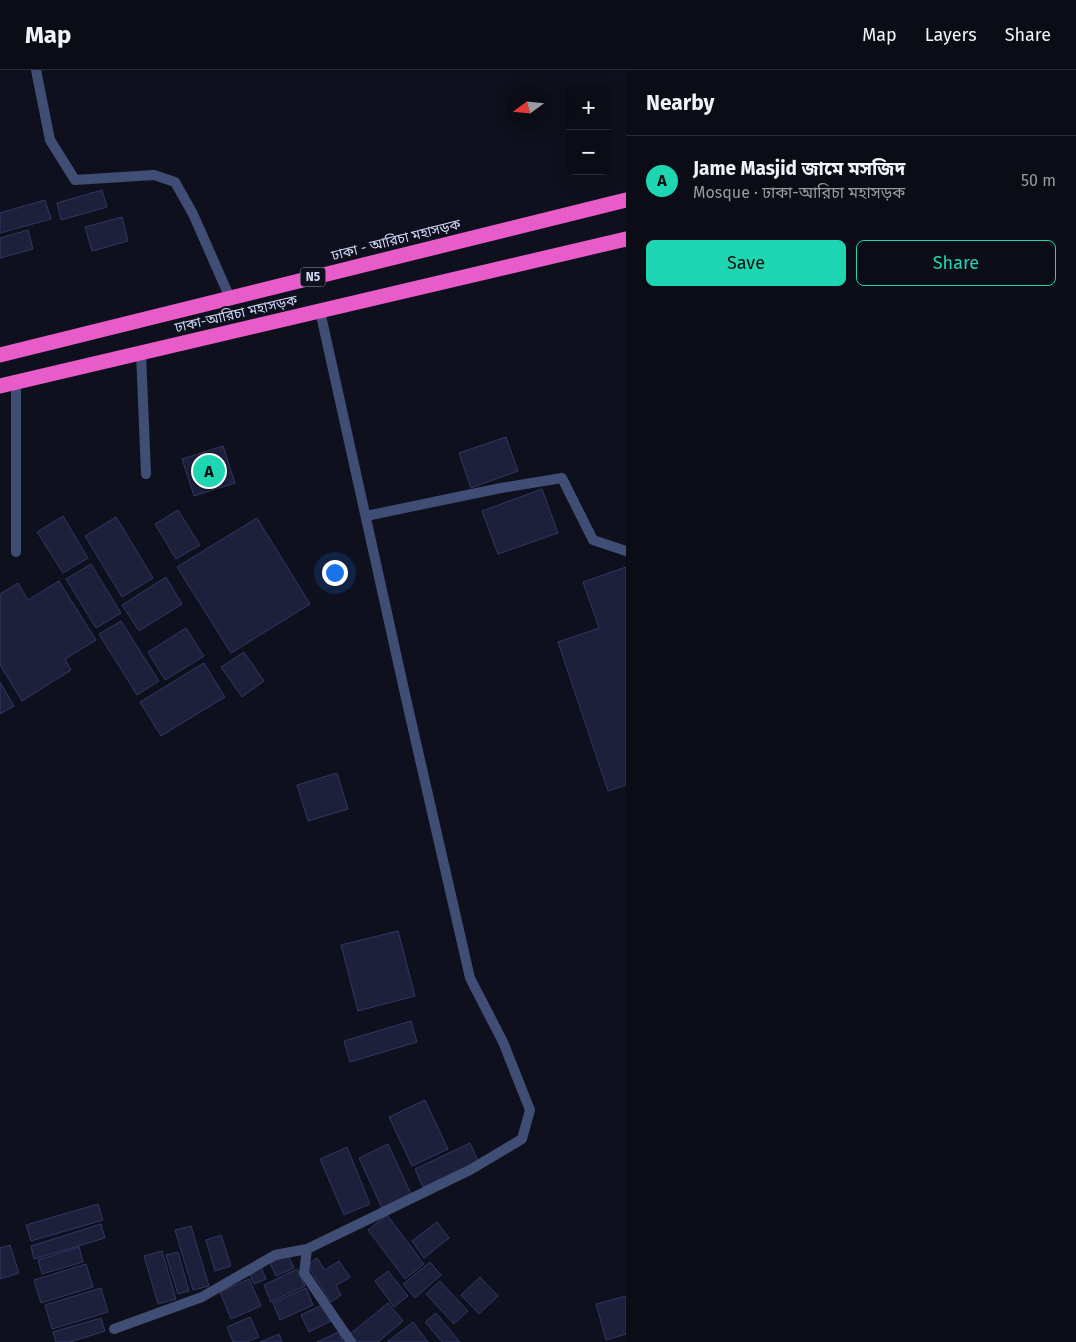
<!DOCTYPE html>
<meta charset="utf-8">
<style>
:root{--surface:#0b0c16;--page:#14151f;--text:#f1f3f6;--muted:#9a9ba1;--line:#2b2c35;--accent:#1ed7b2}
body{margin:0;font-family:"Fira Sans","Noto Sans Bengali",sans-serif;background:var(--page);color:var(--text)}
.controls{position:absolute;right:15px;top:15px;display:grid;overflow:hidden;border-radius:8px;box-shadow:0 5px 20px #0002}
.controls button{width:45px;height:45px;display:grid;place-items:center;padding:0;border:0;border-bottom:1px solid var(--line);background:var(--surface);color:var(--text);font:25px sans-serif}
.compass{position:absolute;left:506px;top:15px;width:45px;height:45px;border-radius:50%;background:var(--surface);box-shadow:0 5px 20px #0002;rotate:255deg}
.you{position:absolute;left:334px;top:502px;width:18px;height:18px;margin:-12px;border:4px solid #fff;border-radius:50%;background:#1a73e8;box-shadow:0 0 0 8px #1a73e833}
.badge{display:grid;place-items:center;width:32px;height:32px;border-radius:50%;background:var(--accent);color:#111;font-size:16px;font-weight:700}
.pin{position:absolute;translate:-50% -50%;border:2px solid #fff;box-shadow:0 1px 5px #0006}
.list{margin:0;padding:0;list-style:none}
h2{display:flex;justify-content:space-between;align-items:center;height:65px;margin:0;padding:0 20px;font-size:21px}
h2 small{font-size:16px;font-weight:400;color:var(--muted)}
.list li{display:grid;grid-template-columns:32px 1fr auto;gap:15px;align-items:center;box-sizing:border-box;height:90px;padding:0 20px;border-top:1px solid var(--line)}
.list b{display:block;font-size:19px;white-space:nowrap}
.list p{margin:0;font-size:16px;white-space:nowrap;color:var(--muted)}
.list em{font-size:16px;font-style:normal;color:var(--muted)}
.actions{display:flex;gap:10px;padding:15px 20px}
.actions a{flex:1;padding:11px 0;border:1px solid var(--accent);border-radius:8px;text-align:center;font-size:18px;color:var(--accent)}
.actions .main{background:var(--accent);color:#111}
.map{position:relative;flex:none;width:626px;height:1272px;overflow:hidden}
header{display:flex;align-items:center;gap:30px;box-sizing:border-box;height:70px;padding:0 25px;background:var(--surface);border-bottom:1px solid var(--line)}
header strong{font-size:24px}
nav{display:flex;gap:28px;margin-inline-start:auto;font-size:18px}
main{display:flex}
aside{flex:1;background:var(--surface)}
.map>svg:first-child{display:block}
.building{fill:#1d203b;stroke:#323764}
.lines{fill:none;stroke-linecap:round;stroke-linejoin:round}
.lane{stroke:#404e75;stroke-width:10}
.street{stroke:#404e75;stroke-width:10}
.highway{stroke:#e85cc9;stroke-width:15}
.labels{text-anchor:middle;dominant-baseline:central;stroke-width:4;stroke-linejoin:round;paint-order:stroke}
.shield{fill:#0f101d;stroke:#979cb6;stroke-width:1}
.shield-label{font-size:12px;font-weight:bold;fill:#d1d8f8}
.street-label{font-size:14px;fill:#d1d8f8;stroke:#0f101d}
</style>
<header>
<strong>Map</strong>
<nav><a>Map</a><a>Layers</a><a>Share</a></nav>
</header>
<main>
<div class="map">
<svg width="626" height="1272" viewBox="0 0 626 1272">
<rect width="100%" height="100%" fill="#0f101d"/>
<path class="building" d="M102,120L107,137L61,150L57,133Z
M45,130L51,149L0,163V143Z
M122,147L128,171L92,181L85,157Z
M28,160L33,179L0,188V168Z
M506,367L518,401L471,418L459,383Z
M223,376L235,413L194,426L182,389Z
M542,419L558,463L498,484L482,441Z
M178,440L200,475L176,489L155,454Z
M63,446L88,488L63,503L37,462Z
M116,447L153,508L122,527L85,466Z
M257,448L310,534L231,583L177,497Z
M91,494L121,543L96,558L66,509Z
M626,497V715L608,721L558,572L599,558L583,512Z
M166,507L182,534L139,561L122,535Z
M59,511L96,570L65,589L71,600L22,631L0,595V524L18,513L28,530Z
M121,551L159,611L137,625L99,564Z
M186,558L204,586L165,610L148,582Z
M244,582L264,611L242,627L221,597Z
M204,593L225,627L161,666L140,632Z
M0,612L14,636L0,644Z
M337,703L348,739L308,751L297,715Z
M398,861L415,926L358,941L341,875Z
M411,951L417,972L350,992L344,971Z
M425,1030L448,1079L412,1096L389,1047Z
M470,1073L478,1091L423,1117L415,1099Z
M388,1074L411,1124L382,1138L359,1088Z
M347,1077L370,1134L344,1145L320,1089Z
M98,1134L103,1150L31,1171L26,1155Z
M387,1145L424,1194L405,1209L368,1160Z
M437,1152L449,1168L424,1188L412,1171Z
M101,1154L105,1168L34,1189L31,1176Z
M191,1156L209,1216L193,1220L175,1160Z
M221,1165L231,1196L215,1201L206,1170Z
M10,1175L19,1203L0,1209V1178Z
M79,1177L83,1192L42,1204L38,1190Z
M162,1181L176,1229L158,1234L144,1186Z
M178,1182L189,1221L178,1224L166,1185Z
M288,1185L294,1198L276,1206L270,1193Z
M317,1188L325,1200L339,1191L350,1207L336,1216L341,1225L331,1232L307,1195Z
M430,1192L441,1205L415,1228L403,1214Z
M86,1194L93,1217L41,1233L34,1210Z
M261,1197L266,1209L254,1214L249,1202Z
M297,1199L305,1216L271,1232L264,1215Z
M388,1201L408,1226L394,1237L375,1211Z
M480,1207L498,1226L479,1244L461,1225Z
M249,1209L261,1236L231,1249L220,1222Z
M440,1211L468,1241L454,1254L426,1224Z
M101,1218L108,1242L52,1259L45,1235Z
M306,1218L313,1235L280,1250L273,1233Z
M626,1226V1264L606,1270L596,1234Z
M388,1233L403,1251L378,1272H357L350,1264Z
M324,1234L331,1251L309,1262L301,1245Z
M436,1243L460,1272H442L425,1252Z
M250,1247L259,1267L247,1272H233L227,1257Z
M101,1248L105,1261L70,1272H56L53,1262Z
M413,1252L428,1272H387Z
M339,1262L343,1272H317Z
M279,1264L282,1272H260Z"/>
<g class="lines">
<path class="lane" d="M36,0L50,70L75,110L154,105L175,112L193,144L230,228
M141,283L146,404
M366,446L501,418L562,408L593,470L626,481
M16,482V312"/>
<path class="street" d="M320,241L407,633L470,908L503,972L530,1040L522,1069L470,1100L307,1179L304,1203L351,1272
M114,1259L202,1227L275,1185L307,1179"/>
<path class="highway" d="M0,285L626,130
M0,316L626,169"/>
</g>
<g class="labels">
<rect class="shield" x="300.5" y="197.5" width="25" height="19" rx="4"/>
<g class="shield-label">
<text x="313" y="207">N5</text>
</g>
<g class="street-label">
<text transform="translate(396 170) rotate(-14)">ঢাকা - আরিচা মহাসড়ক</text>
<text transform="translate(236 244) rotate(-13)">ঢাকা-আরিচা মহাসড়ক</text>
</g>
</g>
</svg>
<div class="controls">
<button>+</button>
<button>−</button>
</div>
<svg class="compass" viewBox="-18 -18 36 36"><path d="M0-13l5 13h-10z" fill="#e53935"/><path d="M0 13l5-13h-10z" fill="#9a9ba1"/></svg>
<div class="you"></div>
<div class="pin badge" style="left:209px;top:401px">A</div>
</div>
<aside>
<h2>Nearby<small></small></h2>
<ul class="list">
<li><span class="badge">A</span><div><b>Jame Masjid জামে মসজিদ</b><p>Mosque · ঢাকা-আরিচা মহাসড়ক</p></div><em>50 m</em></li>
</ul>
<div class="actions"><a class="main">Save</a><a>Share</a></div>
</aside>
</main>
